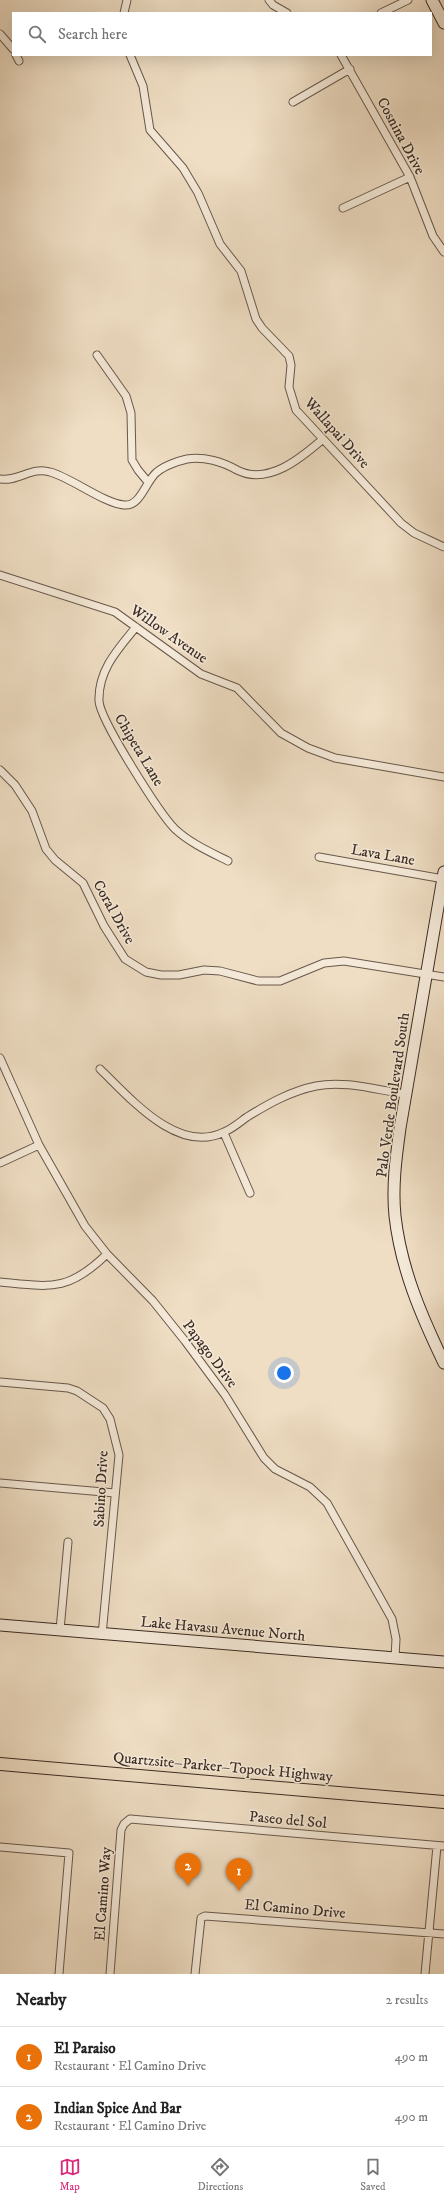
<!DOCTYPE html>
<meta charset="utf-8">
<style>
:root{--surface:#fff;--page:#f6f6f6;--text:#222;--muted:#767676;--line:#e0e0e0;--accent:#db2777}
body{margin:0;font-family:"IM FELL DW Pica",serif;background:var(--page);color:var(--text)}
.you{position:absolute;left:284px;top:1373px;width:14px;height:14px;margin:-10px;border:3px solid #fff;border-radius:50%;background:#1a73e8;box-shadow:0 0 0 6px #1a73e833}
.badge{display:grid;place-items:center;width:26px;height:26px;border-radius:50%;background:var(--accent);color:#fff;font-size:13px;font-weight:700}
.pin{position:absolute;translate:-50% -33px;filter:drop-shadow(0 1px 2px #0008)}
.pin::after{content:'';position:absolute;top:21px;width:14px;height:12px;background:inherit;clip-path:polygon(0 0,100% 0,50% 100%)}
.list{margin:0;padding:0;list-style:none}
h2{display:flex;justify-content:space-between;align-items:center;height:52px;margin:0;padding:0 16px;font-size:17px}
h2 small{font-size:13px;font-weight:400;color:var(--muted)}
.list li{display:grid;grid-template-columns:26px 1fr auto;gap:12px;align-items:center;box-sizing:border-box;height:60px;padding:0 16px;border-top:1px solid var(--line)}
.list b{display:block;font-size:15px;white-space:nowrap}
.list p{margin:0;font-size:13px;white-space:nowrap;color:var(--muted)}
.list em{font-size:13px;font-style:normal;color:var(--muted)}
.icon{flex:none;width:22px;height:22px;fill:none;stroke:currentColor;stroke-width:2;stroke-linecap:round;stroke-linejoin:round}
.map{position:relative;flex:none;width:444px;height:1974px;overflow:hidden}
.search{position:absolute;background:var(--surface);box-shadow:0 4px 16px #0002;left:12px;right:12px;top:12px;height:44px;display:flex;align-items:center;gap:10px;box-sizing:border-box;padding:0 14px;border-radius:0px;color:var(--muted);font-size:15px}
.sheet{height:172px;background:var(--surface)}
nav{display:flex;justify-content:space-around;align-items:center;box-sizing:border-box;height:56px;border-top:1px solid var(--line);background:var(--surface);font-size:11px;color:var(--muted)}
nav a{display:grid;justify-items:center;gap:2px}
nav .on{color:var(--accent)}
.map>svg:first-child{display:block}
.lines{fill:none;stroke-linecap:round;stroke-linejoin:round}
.minor-casing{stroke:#68584b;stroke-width:9}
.secondary-casing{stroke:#3b2b23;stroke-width:13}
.trunk-casing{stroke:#3b2b23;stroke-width:14}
.minor{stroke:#f5ead9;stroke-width:7}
.secondary{stroke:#f5ead9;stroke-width:11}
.trunk{stroke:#efdec4;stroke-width:12}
.labels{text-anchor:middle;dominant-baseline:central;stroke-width:3;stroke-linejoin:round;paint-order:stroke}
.street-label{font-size:15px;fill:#3b2b23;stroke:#f5ead9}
</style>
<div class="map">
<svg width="444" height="1974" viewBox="0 0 444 1974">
<rect width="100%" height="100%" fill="#efdec4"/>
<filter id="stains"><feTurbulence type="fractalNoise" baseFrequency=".005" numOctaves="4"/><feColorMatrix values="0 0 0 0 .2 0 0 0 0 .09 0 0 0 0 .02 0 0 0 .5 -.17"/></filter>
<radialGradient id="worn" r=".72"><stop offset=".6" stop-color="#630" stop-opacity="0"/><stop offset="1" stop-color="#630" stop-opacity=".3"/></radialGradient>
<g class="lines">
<defs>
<path id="minor" d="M269,0L273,5L287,13
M124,13L127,0
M381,13L408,0
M0,34L13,49
M16,55L19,61
M130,55L143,86L150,130L183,168L198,193L220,244L241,271L256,319L262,328L289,356L291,365L289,387L296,410L401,523L414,533L444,547
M341,55L410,177L433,236L444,252
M293,102L350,69
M343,208L410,177
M97,355L126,396L131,413L132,460L138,470L148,482
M0,479C18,482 32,466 50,472C72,478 103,503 124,505C141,507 146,480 157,472C164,466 178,461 187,459C204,456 223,462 237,470C268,486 301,458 323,439
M0,575L115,612L201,674L237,688L281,733L308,748L335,758L444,777
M136,627C118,649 98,670 99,701C100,720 160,814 175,829C190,843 210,852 228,861
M0,770L15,785L32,811L46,849L55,860L83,883L104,926L125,959L146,972L161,975H179L204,970L220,971L258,981H280L324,963L344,961L444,977
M319,857L444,879
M0,1058L39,1145L85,1226L107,1254L153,1301L185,1341L225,1395L264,1458L275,1469L310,1487L327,1503L392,1619L396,1639L395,1658
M100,1069C130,1098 178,1155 224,1132C232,1129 240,1122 247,1117C268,1104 291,1091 316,1086C344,1080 377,1090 405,1094
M224,1133L250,1193
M0,1163L39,1145
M0,1282C51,1287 68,1292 107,1254
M0,1382L68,1388L77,1391L103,1408L110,1419L119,1455L102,1635
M0,1483L115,1493
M60,1630L68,1542
M0,1847L69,1853L59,1974
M110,1974L121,1830L124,1824L130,1819L444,1846
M195,1974L201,1918L205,1916L444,1934
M425,1974L437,1846"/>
<path id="secondary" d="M432,0L444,23
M444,872L400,1128C396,1157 392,1187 395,1216C401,1269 421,1315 444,1363
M0,1625L444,1662"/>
<path id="trunk" d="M0,1764L444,1802"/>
</defs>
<use href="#minor" class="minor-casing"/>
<use href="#secondary" class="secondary-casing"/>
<use href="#trunk" class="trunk-casing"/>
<use href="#minor" class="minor"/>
<use href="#secondary" class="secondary"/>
<use href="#trunk" class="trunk"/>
</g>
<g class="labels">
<g class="street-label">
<text transform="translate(401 136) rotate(62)">Cosnina Drive</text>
<text transform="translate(337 433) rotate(48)">Wallapai Drive</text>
<text transform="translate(169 634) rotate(35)">Willow Avenue</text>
<text transform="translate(139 750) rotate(59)">Chipeta Lane</text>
<text transform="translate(383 855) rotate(10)">Lava Lane</text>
<text transform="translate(114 912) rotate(61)">Coral Drive</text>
<text transform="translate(393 1095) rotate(-82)">Palo Verde Boulevard South</text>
<text transform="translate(210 1354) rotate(53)">Papago Drive</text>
<text transform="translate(101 1489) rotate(-87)">Sabino Drive</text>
<text transform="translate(223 1629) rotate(5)">Lake Havasu Avenue North</text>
<text transform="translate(223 1767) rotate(5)">Quartzsite–Parker–Topock Highway</text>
<text transform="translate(288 1820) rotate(5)">Paseo del Sol</text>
<text transform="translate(103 1894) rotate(-86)">El Camino Way</text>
<text transform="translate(295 1909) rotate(5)">El Camino Drive</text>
</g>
</g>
<rect width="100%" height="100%" filter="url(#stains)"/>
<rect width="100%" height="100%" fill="url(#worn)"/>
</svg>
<div class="you"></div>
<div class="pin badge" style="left:239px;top:1891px;background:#e8710a">1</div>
<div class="pin badge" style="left:188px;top:1886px;background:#e8710a">2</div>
<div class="search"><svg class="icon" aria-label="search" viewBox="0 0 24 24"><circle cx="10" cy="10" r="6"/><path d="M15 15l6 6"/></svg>Search here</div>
</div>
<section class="sheet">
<h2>Nearby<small>2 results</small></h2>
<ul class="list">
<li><span class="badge" style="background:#e8710a">1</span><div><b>El Paraiso</b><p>Restaurant · El Camino Drive</p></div><em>490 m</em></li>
<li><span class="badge" style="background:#e8710a">2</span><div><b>Indian Spice And Bar</b><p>Restaurant · El Camino Drive</p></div><em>490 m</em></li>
</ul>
</section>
<nav>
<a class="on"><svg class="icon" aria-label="map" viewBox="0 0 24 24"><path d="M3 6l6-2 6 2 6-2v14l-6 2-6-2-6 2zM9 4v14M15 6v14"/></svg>Map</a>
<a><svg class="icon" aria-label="directions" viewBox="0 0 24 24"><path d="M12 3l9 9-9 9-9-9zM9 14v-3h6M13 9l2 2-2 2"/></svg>Directions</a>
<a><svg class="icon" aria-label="saved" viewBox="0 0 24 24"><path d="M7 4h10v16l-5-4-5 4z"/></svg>Saved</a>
</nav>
